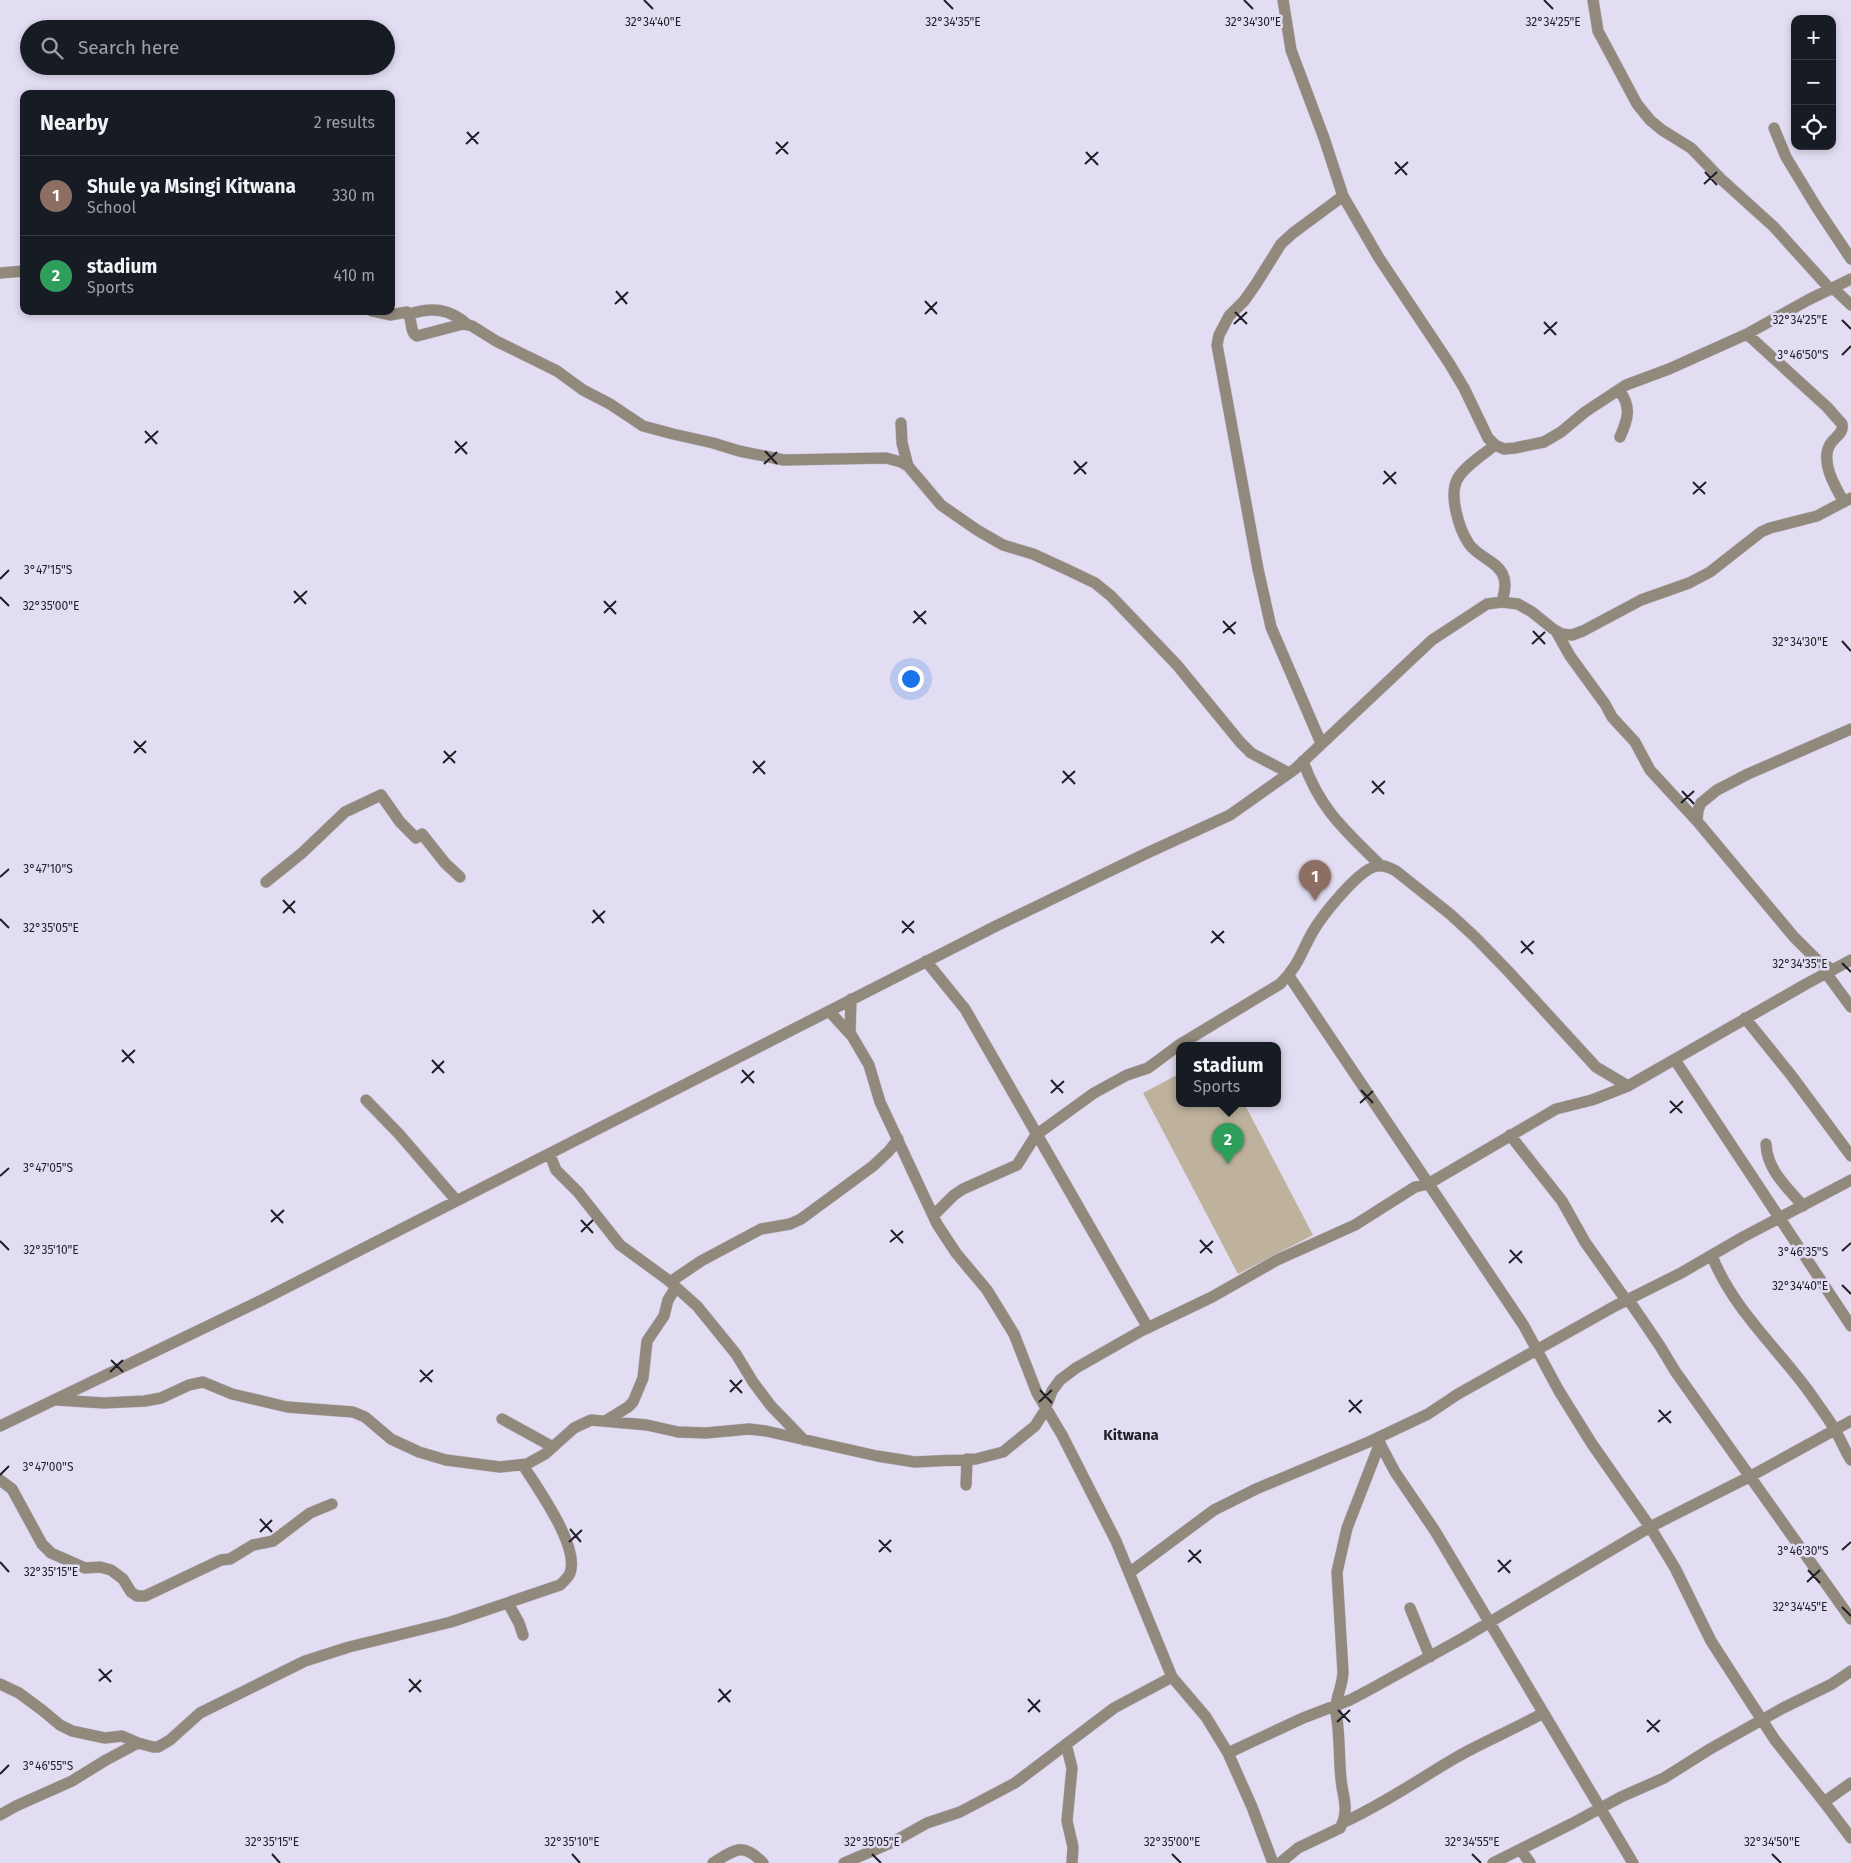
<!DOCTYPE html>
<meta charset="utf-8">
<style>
:root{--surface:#171b24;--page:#20242c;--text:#f1f3f6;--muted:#9ea1a6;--line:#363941;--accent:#db2777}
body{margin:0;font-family:"Fira Sans",sans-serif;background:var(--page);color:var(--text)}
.controls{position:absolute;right:15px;top:15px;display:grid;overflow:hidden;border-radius:10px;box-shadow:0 2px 8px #0003}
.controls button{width:45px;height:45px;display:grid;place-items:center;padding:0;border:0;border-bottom:1px solid var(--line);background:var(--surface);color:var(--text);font:25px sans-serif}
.you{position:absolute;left:910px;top:678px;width:18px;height:18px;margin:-12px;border:4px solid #fff;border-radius:50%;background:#1a73e8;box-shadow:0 0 0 8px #1a73e833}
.badge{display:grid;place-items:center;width:32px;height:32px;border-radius:50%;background:var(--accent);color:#fff;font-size:16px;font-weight:700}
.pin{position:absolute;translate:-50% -41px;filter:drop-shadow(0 1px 2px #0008)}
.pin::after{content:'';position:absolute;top:26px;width:18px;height:15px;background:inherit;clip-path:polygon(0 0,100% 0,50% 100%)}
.popup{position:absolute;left:1176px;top:1042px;width:105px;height:65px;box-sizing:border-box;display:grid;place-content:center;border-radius:10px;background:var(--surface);filter:drop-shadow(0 1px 4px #0005);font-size:16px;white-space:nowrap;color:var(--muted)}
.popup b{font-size:19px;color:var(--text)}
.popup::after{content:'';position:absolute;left:50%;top:100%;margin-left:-10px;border:10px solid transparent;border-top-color:var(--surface)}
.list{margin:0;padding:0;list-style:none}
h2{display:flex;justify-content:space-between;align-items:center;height:65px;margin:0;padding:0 20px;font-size:21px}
h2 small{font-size:16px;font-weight:400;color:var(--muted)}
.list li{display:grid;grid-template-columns:32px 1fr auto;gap:15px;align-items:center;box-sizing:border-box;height:80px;padding:0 20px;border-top:1px solid var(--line)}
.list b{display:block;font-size:19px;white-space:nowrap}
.list p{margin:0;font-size:16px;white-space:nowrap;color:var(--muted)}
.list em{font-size:16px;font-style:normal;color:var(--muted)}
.icon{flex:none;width:28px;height:28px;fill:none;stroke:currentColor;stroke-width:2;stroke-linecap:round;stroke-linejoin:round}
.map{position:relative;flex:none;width:1851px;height:1863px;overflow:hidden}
.search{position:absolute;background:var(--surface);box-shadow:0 2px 8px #0003;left:20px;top:20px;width:375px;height:55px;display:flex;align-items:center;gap:12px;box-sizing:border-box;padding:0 18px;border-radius:28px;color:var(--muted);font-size:19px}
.panel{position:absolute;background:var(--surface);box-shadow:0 2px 8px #0003;left:20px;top:90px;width:375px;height:225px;border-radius:10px}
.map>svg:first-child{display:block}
.green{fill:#beb29d}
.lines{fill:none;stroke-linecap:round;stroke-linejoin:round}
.street-casing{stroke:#bfbbcd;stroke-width:12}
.street{stroke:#91897b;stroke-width:11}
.ticks{fill:none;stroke:#201e26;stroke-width:2}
.labels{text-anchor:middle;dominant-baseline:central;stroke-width:5;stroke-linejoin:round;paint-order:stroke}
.quarter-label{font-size:15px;font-weight:bold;fill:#201e26;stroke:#e2ddf2}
.ticks-label{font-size:12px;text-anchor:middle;fill:#201e26;stroke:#e2ddf2;stroke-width:5;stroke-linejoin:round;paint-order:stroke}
</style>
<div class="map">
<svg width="1851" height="1863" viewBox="0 0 1851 1863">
<rect width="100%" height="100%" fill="#e2ddf2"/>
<path class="green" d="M1179,1074V1103H1244L1313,1235L1238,1274L1143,1093Z"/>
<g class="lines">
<defs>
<path id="street" d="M1283,0L1291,50L1324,138L1343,196L1379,258L1449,363L1464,388L1488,438L1495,445L1504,449L1515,448L1544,442L1561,432L1585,412L1626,385L1669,369L1747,334L1808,300L1851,279
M1593,0L1598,31L1637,104L1650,120L1662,130L1691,148L1721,179L1774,227L1830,289
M1774,128L1786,157L1817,208L1851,259
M0,273L24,271
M1833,288L1851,305
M372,311L390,315L407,312C413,319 409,332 417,336L463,324L472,326L496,341L557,371L583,390L610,404L643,426L673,434L713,443L739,451L784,460L886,458L901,462L908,466L941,505L977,530L1003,545L1033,554L1068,570L1095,583L1111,596L1177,665L1240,742L1251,753L1289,773
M409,314C432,307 449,308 468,325
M1747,334L1827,407L1842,424C1844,433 1835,437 1831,443C1819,460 1835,487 1844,502
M1619,390C1632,407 1628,419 1620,437
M901,423L902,443L908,466
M1495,445C1483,455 1466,465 1458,478C1448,494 1459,529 1469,544C1478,557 1497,561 1503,575C1507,584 1504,593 1502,602
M1556,631L1570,656L1605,704L1612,717L1635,742L1650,770L1697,821L1794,937L1818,961L1833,970
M1321,743L1271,627L1258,569L1217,345L1219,335L1229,316L1244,301L1256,284L1281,244L1293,233L1343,196
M1303,761C1320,810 1346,831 1381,866
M1697,821L1698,810L1701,803L1717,790L1748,774L1851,729
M266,882L302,853L345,812L381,795L400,822L416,838L422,834L445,863L460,877
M926,961L965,1009L1148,1328
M1826,973L1851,1007
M1289,976L1524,1326L1559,1391L1592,1444L1650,1527L1675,1568L1711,1641L1740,1686L1775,1740L1824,1802L1851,1838
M829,1011L852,1036L869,1065L880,1102L937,1224L956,1253L987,1290L1014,1334L1037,1393L1062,1435L1116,1541L1172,1677L1206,1717L1228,1753L1252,1807L1273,1863
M1745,1018L1791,1075L1851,1156
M850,1034L851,999
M1179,1045L1280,984C1297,968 1301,953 1312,933C1321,917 1360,867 1378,866C1385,865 1390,868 1396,871L1450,914L1475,937L1508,971L1596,1067L1628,1086
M1675,1060L1851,1326
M366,1100L399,1134L456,1200
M1510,1135L1562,1201L1585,1242L1626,1300
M1766,1144C1767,1170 1787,1187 1803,1206
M550,1155L556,1170L578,1192L620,1245L668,1280L697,1306L736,1354L753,1382L771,1406L804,1440
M934,1215L954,1195L963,1189L1017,1165L1036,1135L1094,1093L1127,1075L1148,1068L1179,1045
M1712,1256C1732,1307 1775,1346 1807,1389C1816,1402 1827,1416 1835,1430C1841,1440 1845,1451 1851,1460
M670,1282L701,1261L761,1229L790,1224L801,1219L873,1166L889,1151L898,1139
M1628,1299L1660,1346L1675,1371L1851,1619
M57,1400L104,1403L145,1401L161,1398L189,1385L203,1382L232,1394L287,1407L353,1412L365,1417L391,1439L419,1452L446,1460L500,1467L527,1464L545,1454L574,1428L591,1420L647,1425L678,1432L706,1433L749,1429L766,1431L877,1456L915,1462L976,1459L1003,1452L1035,1426L1044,1412L1052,1391L1060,1380L1076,1368L1141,1331L1212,1297L1277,1260L1355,1225L1415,1187L1428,1184L1556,1109L1592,1100L1628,1086L1806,984L1851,960
M502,1419L553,1447
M607,1420L628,1407L633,1402L643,1378L647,1341L664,1316L668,1300L676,1287
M0,1426L264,1299L998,925L1145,854L1230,815L1295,769L1432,640L1487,604L1502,602L1518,604L1532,612L1553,629L1562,634L1572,635L1583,631L1641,600L1689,583L1710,572L1761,532L1770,528L1817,516L1851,498
M1377,1438L1395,1472L1435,1531L1633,1863
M0,1480L12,1489L42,1544L51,1553L85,1568L100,1567L111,1570L123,1579L131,1592L137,1596H145L160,1589L221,1560L230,1559L253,1545L273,1541L310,1513L332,1504
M966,1485L967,1459
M1129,1573L1214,1510L1256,1489L1371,1441L1428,1414L1458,1394L1615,1306L1681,1273L1743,1237L1851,1180
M508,1603L519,1623L523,1635
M1410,1608L1430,1657
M0,1684L19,1693L42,1710L60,1725L72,1731L105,1738L122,1736L138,1743L153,1747H158L170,1740L200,1713L305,1661L349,1647L451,1622L560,1585C564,1581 568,1578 570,1573C580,1546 537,1488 523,1465
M1066,1744L1072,1768L1067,1821L1073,1847L1072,1863
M1228,1753L1303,1718L1350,1700L1369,1690L1463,1638L1650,1527L1751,1476L1851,1421
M1824,1802L1851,1783
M0,1815L16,1806L72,1781L106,1760L138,1743
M1344,1822C1384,1804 1419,1779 1457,1757C1485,1741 1515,1729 1543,1713
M1521,1850L1530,1863
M713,1863C736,1849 743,1842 763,1863
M844,1863L893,1842L927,1823L960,1812L1015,1783L1114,1708L1172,1677
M1280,1863L1298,1848L1340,1828C1348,1815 1345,1801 1342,1787C1339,1768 1340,1748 1338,1729C1338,1721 1335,1714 1336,1706C1337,1694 1343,1684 1343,1672L1337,1572L1347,1528L1380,1443
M1493,1863L1573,1823L1621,1797L1664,1778L1710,1749L1783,1708L1832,1684L1851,1671"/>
</defs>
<use href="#street" class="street-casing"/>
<use href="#street" class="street"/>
</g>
<path class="ticks" d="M644,0L653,9M944,0L953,9M1244,0L1253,9M1544,0L1553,9M467,132L478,144M776,142L788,154M466,144L479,132M1086,152L1098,165M776,154L788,142M1395,162L1407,175M1085,164L1098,152M1705,172L1717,185M1395,174L1408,162M1704,184L1717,172M616,291L627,304M925,301L937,314M615,304L628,292M1235,312L1247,324M925,314L937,302M1842,320L1851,329M1544,322L1556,335M1234,324L1247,312M1544,334L1557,322M1842,355L1851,346M145,431L157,444M455,441L467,454M145,443L158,431M765,451L777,464M455,453L467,442M1074,461L1086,474M764,464L777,452M1384,471L1396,484M1074,474L1087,462M1693,482L1705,494M1383,484L1396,472M1693,494L1706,482M0,579L9,570M294,591L306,604M0,597L9,606M604,601L616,614M294,603L307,591M914,611L926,624M604,613L616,601M1223,621L1235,634M913,623L926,611M1533,631L1545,644M1223,633L1236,622M1842,641L1851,651M1532,644L1545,632M134,741L146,753M444,751L455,763M134,753L146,741M753,761L765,774M443,763L456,751M1063,771L1075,784M753,773L765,761M1372,781L1384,794M1062,783L1075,771M1682,791L1694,804M1372,793L1385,781M1681,803L1694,791M0,877L9,869M283,900L295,913M593,910L604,923M283,913L295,901M0,919L9,928M902,921L914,933M592,923L605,911M1212,931L1224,943M902,933L914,921M1521,941L1533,954M1211,943L1224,931M1521,953L1534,941M1842,963L1851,972M122,1050L134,1063M432,1060L444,1073M122,1062L135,1050M742,1070L754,1083M432,1073L444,1061M1051,1080L1063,1093M741,1083L754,1071M1361,1090L1373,1103M1051,1093L1064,1081M1670,1101L1682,1113M1360,1103L1373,1091M1670,1113L1683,1101M0,1176L9,1168M271,1210L283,1223M581,1220L593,1233M271,1222L284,1210M891,1230L903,1243M581,1232L593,1220M1200,1240L1212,1253M0,1241L9,1250M890,1242L903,1231M1510,1250L1522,1263M1842,1251L1851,1243M1200,1253L1213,1241M1509,1263L1522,1251M1842,1285L1851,1294M111,1360L123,1372M420,1370L432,1382M110,1372L123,1360M730,1380L742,1393M420,1382L433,1370M1040,1390L1052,1403M730,1392L742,1380M1349,1400L1361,1413M1039,1402L1052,1390M1659,1410L1671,1423M1349,1412L1362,1400M1658,1422L1671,1411M0,1475L9,1466M260,1519L272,1532M570,1529L581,1542M260,1532L272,1520M879,1540L891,1552M569,1542L582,1530M1189,1550L1201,1563M1842,1550L1851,1542M879,1552L891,1540M1498,1560L1510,1573M0,1562L9,1572M1188,1562L1201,1550M1808,1570L1820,1583M1498,1572L1511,1560M1807,1582L1820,1570M1842,1607L1851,1616M99,1669L111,1682M409,1679L421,1692M99,1681L112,1670M719,1689L730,1702M409,1692L421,1680M1028,1699L1040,1712M718,1702L731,1690M1338,1710L1350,1722M1028,1712L1040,1700M1647,1720L1659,1732M1337,1722L1350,1710M1647,1732L1660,1720M0,1774L9,1765M272,1854L280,1863M572,1854L580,1863M872,1854L881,1863M1172,1854L1181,1863M1472,1854L1481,1863M1772,1854L1781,1863"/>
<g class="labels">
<g class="quarter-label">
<text x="1131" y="1435">Kitwana</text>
</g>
</g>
<g class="ticks-label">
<text x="653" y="26">32°34'40"E</text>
<text x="953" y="26">32°34'35"E</text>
<text x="1253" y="26">32°34'30"E</text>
<text x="1553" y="26">32°34'25"E</text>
<text x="1800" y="324">32°34'25"E</text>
<text x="1803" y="359">3°46'50"S</text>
<text x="48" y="574">3°47'15"S</text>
<text x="51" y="610">32°35'00"E</text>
<text x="1800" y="646">32°34'30"E</text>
<text x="48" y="873">3°47'10"S</text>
<text x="51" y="932">32°35'05"E</text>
<text x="1800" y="968">32°34'35"E</text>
<text x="48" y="1172">3°47'05"S</text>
<text x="51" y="1254">32°35'10"E</text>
<text x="1803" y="1256">3°46'35"S</text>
<text x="1800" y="1290">32°34'40"E</text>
<text x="48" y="1471">3°47'00"S</text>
<text x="1803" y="1555">3°46'30"S</text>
<text x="51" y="1576">32°35'15"E</text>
<text x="1800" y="1611">32°34'45"E</text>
<text x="48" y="1770">3°46'55"S</text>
<text x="272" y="1846">32°35'15"E</text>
<text x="572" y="1846">32°35'10"E</text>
<text x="872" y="1846">32°35'05"E</text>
<text x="1172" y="1846">32°35'00"E</text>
<text x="1472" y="1846">32°34'55"E</text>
<text x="1772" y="1846">32°34'50"E</text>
</g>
</svg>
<div class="controls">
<button>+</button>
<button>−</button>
<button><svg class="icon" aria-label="locate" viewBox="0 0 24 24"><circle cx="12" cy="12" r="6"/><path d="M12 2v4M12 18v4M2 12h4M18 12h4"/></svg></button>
</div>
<div class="you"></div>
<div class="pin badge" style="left:1315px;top:901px;background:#8d6e63">1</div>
<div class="pin badge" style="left:1228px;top:1164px;background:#2e9e5b">2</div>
<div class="popup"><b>stadium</b>Sports</div>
<div class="search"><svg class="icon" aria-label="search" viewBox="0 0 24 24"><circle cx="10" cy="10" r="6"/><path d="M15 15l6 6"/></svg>Search here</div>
<section class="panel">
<h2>Nearby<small>2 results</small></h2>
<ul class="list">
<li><span class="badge" style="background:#8d6e63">1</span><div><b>Shule ya Msingi Kitwana</b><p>School</p></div><em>330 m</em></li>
<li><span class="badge" style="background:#2e9e5b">2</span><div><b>stadium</b><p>Sports</p></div><em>410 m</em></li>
</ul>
</section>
</div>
